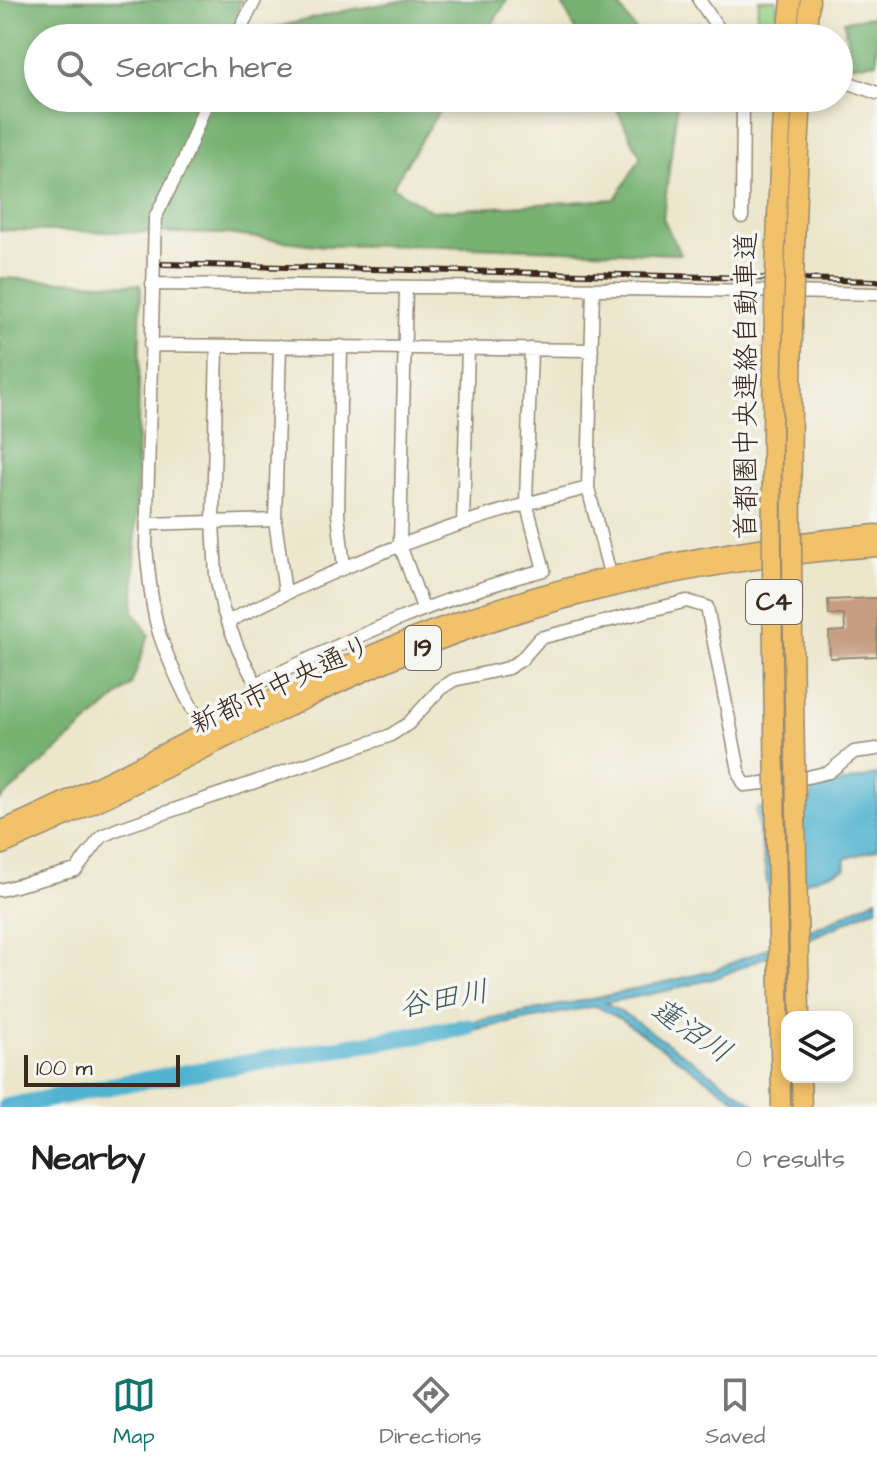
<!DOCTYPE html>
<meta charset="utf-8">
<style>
:root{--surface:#fff;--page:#f6f6f6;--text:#222;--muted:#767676;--line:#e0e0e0;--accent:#0f766e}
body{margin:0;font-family:"Architects Daughter","Klee One",sans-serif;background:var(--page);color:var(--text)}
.controls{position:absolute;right:24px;bottom:24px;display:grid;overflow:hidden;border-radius:16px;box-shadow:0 4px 12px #0003}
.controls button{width:72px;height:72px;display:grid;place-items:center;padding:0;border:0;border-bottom:2px solid var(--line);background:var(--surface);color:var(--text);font:40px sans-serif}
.scale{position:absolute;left:24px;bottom:20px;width:156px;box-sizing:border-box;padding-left:8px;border:4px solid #3b2a1e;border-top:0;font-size:22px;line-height:28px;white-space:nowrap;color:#3b2a1e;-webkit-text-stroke:6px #f6f6f2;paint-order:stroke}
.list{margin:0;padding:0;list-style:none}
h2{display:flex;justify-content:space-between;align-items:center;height:104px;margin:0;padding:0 32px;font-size:34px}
h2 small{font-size:26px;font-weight:400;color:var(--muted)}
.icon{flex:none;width:44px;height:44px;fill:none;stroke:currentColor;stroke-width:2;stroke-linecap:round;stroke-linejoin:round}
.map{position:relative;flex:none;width:877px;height:1107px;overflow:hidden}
.search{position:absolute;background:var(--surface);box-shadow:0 4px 12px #0003;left:24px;right:24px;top:24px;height:88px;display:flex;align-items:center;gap:20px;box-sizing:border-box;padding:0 28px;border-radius:44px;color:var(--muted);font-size:30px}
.sheet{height:248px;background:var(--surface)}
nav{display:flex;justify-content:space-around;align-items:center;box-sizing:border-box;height:112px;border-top:2px solid var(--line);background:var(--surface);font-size:22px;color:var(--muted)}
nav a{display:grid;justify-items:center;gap:4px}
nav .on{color:var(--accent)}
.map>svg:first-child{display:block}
.green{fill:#94d085;stroke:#687d52;stroke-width:2}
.forest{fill:#77b272;stroke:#596e48;stroke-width:2}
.water{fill:#51b3d0;stroke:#466e77;stroke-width:2}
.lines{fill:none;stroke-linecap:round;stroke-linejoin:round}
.river{stroke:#51b3d0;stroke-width:18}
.building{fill:#c69d81}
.minor-casing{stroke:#948874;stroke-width:15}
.major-casing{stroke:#948874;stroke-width:19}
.highway-casing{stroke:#948874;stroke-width:21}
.minor{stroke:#fff;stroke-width:12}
.major{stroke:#f2c26a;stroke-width:16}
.highway{stroke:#f2c26a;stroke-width:18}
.rail-casing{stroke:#3b2a1e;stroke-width:6}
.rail{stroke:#f6f6f2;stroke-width:3;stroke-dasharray:9;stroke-linecap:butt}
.highway-bridge-casing{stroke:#948874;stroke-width:21;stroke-linecap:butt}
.highway-bridge{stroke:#f2c26a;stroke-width:18}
.labels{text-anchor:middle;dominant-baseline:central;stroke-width:7;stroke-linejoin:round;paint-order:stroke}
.shield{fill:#f6f6f2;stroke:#73675e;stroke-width:2}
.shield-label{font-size:26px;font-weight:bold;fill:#3b2a1e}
.street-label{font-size:28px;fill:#3b2a1e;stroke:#f6f6f2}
.water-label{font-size:30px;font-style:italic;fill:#435a5c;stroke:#f6f6f2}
</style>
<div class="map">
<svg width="877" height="1107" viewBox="0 0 877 1107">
<rect width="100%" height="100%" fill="#f6f6f2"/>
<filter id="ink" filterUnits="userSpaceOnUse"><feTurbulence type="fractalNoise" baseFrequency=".0125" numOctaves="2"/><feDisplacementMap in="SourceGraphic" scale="16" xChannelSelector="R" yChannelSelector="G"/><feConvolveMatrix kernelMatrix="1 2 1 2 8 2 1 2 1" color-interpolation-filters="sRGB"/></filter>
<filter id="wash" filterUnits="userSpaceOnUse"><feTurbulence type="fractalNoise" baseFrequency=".006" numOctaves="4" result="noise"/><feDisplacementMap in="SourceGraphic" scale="32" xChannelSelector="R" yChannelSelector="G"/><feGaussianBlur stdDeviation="1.8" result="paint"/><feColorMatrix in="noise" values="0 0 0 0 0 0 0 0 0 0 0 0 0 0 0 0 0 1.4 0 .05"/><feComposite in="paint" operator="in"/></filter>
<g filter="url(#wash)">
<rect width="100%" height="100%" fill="#ece6cb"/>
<path class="green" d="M759,0H777V38H754Z"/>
<path class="forest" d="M0,0H242L236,13L251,33L344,11L406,0H507L484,38H38V98H447L392,187L432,211L615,199L641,157L611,98H678L663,218L680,254L412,245L325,246L226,234L0,230Z
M560,0H615L641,38H580Z
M877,16V62L851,65L844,21Z
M0,278L141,285L134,612L149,635L131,685L0,800Z"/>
<path class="water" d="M877,775V849L844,859L846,868L769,894L756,811L759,808L811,801L812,789Z
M877,898V907L836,927L716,978L665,991L605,1003L628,1016L759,1107H747L623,1021L596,1006L446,1035L444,1027L597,998L713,971L834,920Z"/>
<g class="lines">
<path class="river" d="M7,1107L121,1084L467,1027"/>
</g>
<g id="blocks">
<path class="building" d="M877,598V656L830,658L829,632L845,631L844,615H829L828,600Z"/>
</g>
</g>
<g filter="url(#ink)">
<use href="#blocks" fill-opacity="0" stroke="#948874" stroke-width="2"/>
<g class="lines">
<defs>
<path id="minor" d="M699,0L725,38
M236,38L255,0
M839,79L877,93
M208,98L184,160L155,218L146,547C149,575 151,605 159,633C171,669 190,706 209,739
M742,217L743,98
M152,284L702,290L877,294
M406,288L400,545L423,608
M593,289L588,488L610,574
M150,345L592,350
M217,346L213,522L216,576L223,610L239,651L256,684C350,639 443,596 544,570L526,502L531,349
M280,346L275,520L285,593
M341,346L338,514L344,567
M463,523L468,348
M147,524L275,520
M227,622C342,564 463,517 588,488
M0,890L76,870L102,836L118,829L389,736L408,724L440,689L454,680L508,668L521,660L540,638L687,601L707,607L740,776L745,785L799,779L829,772L854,752L877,749"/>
<path id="major" d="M0,830C119,779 231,714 350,663C517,589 695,549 877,533
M0,847C136,789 264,715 400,657C550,594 715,559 877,548"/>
<path id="highway" d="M787,38L791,0
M806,38L810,0
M801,1077L802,1107"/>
</defs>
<use href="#minor" class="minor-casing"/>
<use href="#major" class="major-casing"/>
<use href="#highway" class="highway-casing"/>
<use href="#minor" class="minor"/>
<use href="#major" class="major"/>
<use href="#highway" class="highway"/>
<defs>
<path id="rail" d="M163,264L877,281"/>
</defs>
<use href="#rail" class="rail-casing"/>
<use href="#rail" class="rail"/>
<defs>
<path id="highway-bridge" d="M800,1017C795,711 783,404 802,98
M781,1107C776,771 762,434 783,98"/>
</defs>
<use href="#highway-bridge" class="highway-bridge-casing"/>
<use href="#highway-bridge" class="highway-bridge"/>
</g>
</g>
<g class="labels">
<g class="shield">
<rect x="746" y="580" width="56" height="44" rx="6"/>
<rect x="405" y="626" width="36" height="44" rx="6"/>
</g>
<g class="shield-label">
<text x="774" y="602">C4</text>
<text x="423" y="648">19</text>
</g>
<g class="street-label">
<text transform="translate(746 386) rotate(-90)">首都圏中央連絡自動車道</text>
<text transform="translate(281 685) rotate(-25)">新都市中央通り</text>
</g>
<g class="water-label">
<text transform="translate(444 999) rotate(-10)">谷田川</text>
<text transform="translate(691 1031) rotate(34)">蓮沼川</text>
</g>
</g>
</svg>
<div class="controls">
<button><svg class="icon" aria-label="layers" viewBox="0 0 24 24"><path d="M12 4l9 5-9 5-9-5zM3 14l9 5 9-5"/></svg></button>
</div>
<div class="scale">100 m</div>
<div class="search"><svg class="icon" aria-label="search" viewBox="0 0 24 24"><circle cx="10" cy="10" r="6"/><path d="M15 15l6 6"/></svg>Search here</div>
</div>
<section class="sheet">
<h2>Nearby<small>0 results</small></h2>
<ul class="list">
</ul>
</section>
<nav>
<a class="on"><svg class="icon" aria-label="map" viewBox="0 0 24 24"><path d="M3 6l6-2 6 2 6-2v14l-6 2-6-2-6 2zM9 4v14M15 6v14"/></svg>Map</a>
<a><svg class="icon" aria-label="directions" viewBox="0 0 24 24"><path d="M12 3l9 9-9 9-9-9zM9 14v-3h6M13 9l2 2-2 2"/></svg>Directions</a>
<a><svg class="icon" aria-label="saved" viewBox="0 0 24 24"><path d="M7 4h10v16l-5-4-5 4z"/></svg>Saved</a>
</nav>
